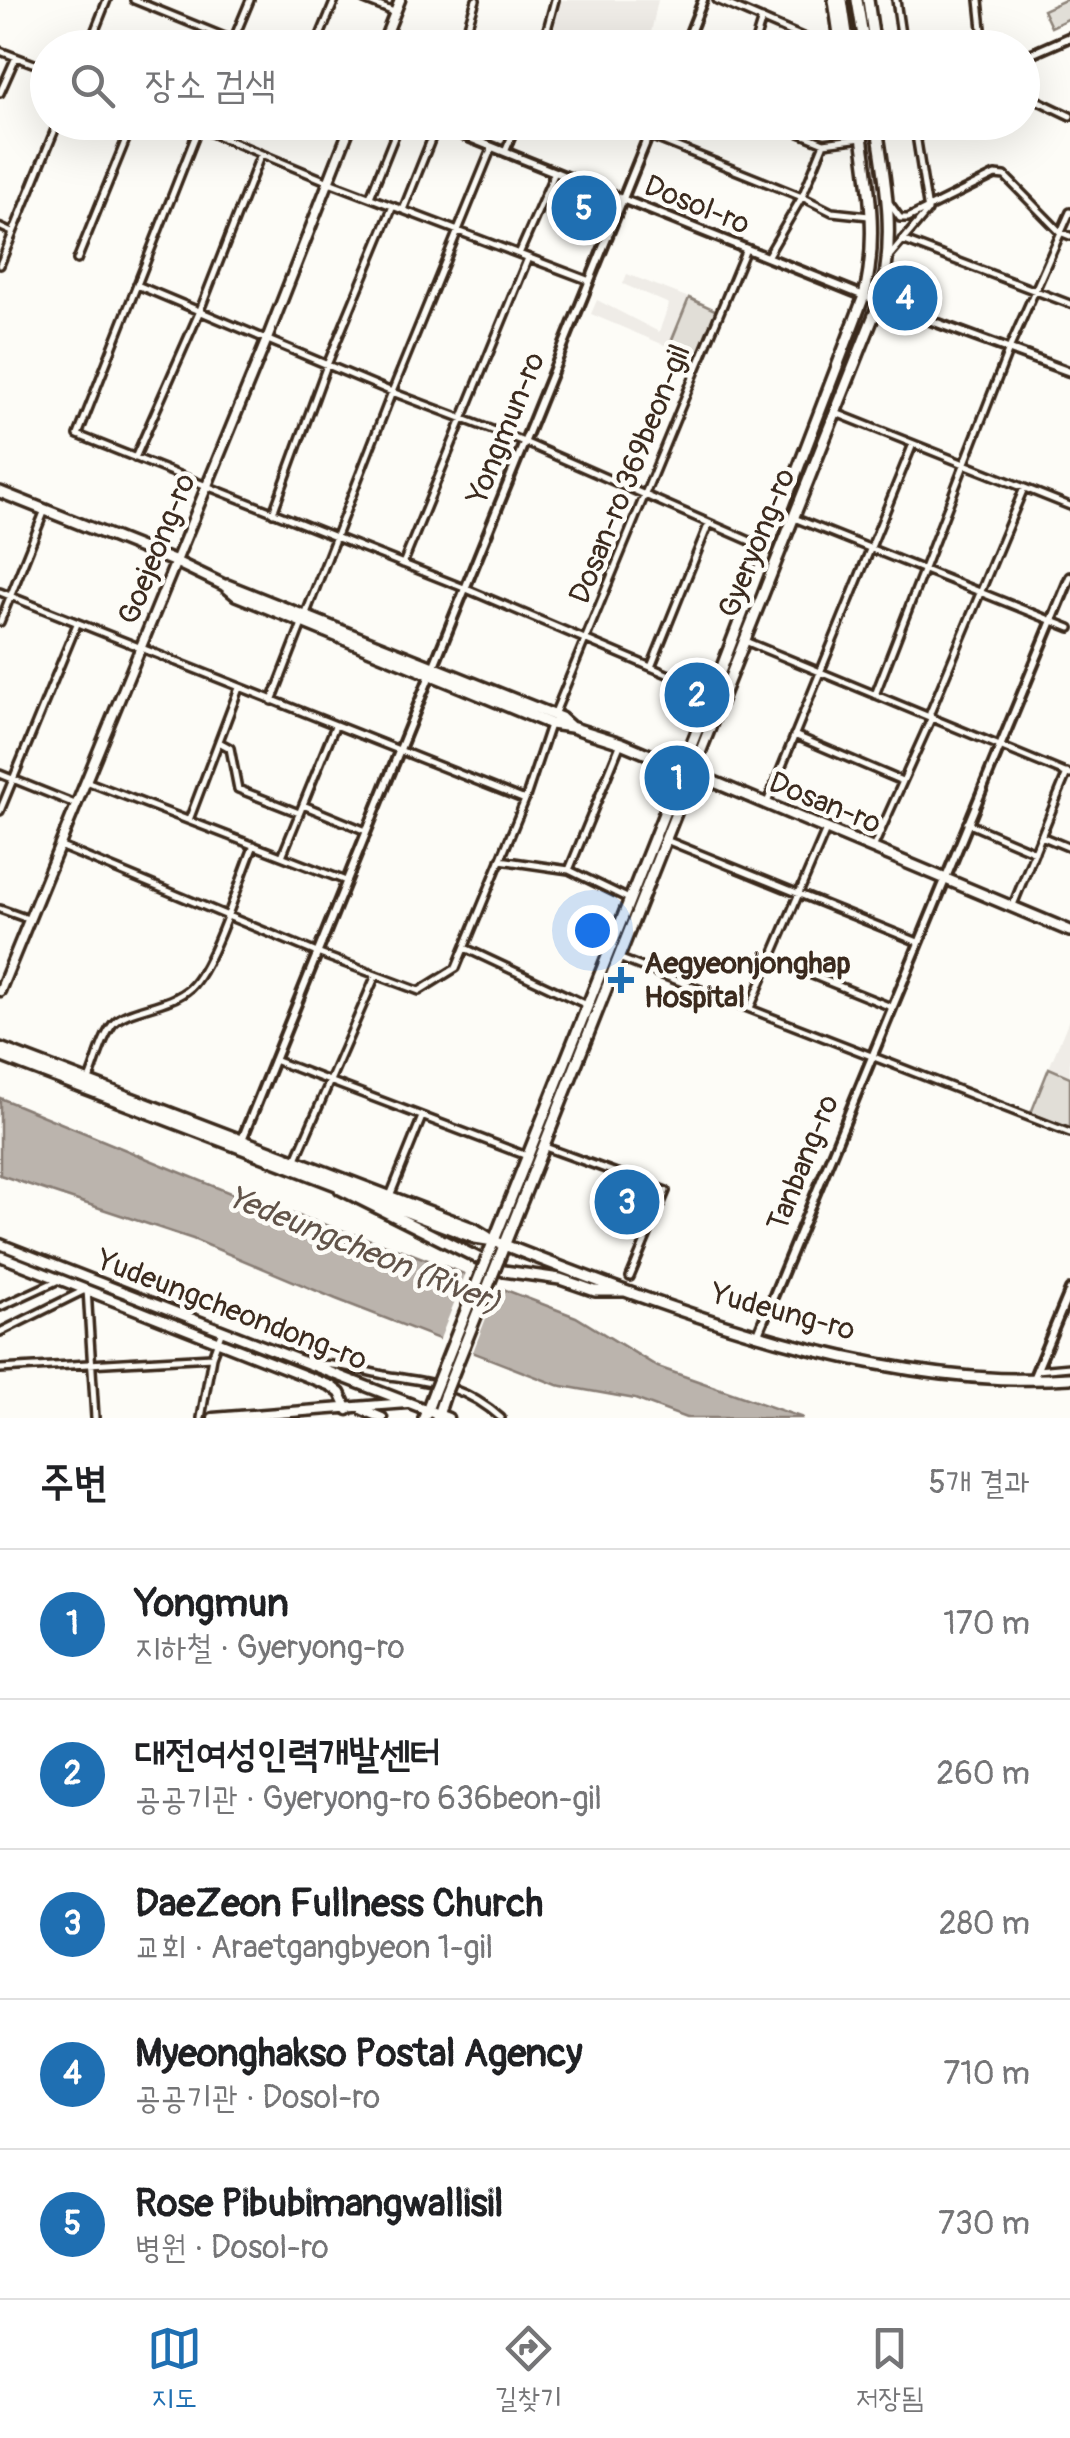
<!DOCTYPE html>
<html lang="ko">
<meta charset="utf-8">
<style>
:root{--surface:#fff;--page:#f6f6f6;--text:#202124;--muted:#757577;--line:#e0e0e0;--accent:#1f6fb2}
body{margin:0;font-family:Pangolin,"Poor Story",sans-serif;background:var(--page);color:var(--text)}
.you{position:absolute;left:592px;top:930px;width:35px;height:35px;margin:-25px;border:8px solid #fff;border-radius:50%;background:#1a73e8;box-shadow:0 0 0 15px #1a73e833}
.badge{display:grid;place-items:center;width:65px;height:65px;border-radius:50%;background:var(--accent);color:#fff;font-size:32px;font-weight:700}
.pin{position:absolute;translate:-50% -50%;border:5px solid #fff;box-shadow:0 2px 10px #0006}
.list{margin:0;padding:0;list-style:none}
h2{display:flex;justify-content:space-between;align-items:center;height:130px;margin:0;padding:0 40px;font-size:42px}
h2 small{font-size:32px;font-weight:400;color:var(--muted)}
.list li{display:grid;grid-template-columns:65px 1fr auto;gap:30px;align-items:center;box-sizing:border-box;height:150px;padding:0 40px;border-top:2px solid var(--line)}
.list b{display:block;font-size:38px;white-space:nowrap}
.list p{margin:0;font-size:32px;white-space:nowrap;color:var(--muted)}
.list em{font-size:32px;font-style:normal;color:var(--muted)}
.icon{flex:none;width:55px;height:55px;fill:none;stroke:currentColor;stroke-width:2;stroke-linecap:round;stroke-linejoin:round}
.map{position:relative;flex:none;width:1070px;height:1418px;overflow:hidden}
.search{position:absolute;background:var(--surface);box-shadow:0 10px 40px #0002;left:30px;right:30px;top:30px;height:110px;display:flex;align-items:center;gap:25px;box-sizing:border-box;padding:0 35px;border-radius:55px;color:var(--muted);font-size:38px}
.sheet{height:880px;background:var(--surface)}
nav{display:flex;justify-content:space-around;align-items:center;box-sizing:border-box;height:140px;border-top:2px solid var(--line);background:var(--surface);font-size:28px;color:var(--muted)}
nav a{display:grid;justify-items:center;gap:5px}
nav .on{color:var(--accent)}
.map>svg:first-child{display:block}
.built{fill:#efece7}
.green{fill:#e1ded7;stroke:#8e847a;stroke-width:2.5}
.water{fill:#bbb4ad;stroke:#887d74;stroke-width:2.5}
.pier{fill:#fdfcf7}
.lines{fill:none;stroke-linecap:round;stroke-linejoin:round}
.pedestrian-casing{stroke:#3b2a1e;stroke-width:11}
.minor-casing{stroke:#3b2a1e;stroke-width:12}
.tertiary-casing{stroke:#3b2a1e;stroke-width:14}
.secondary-casing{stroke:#3b2a1e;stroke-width:15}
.primary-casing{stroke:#3b2a1e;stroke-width:16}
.pedestrian{stroke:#fdfcf7;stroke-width:4}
.minor{stroke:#fdfcf7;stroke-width:5}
.tertiary{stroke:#fdfcf7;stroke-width:6}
.secondary{stroke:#fdfcf7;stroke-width:8}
.primary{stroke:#fdfcf7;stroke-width:9}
.primary-bridge-casing{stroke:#3b2a1e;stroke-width:16;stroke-linecap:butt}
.primary-bridge{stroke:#fdfcf7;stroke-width:9}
.poi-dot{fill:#1f6fb2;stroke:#fdfcf7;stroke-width:4}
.labels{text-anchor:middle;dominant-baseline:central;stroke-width:9;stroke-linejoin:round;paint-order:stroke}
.street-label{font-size:30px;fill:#3b2a1e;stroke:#fdfcf7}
.poi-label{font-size:30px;font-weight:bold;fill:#3b2a1e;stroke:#fdfcf7;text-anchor:start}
.water-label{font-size:32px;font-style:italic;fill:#615349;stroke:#fdfcf7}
</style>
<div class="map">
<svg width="1070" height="1418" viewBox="0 0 1070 1418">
<rect width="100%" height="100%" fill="#fdfcf7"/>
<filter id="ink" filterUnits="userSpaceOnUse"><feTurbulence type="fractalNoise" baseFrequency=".01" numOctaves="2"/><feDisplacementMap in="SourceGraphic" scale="20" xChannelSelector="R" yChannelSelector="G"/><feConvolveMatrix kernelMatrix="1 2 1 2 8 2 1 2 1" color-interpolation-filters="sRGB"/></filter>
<g filter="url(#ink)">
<path class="built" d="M560,0H658L648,47H581L552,41Z
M627,274L689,298L669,347L591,314L597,300L659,332L669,304L623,284Z
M1070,1017V1077L1049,1068Z"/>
<path class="green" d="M1065,0H1070V18L1051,27L1043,10Z
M689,298L715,310L718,318L703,355L697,359L669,347Z
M1049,1068L1070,1077V1129L1031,1113Z"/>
<path class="water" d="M0,1098L235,1195L407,1252L576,1317L658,1367L803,1418H686L635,1399L557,1385L336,1299L193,1239L0,1175Z"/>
<path class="pier" d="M467,1270L500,1282L471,1357L438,1344Z"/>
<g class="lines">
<defs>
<path id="pedestrian" d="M0,227L13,233"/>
<path id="minor" d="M134,0L252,48
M364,0L394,12
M717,0L828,48
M896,0L903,48
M979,0L984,48
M88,48L107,0
M230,48L250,0
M315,48L335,0
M461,48L476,0
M542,48L555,0
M753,48L762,19
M0,51L48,69
M0,93L16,57
M1022,93L1070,116
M185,122L329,182L590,281
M201,122L78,435L464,588L712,693
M615,122L802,197L832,212L869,216
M772,122L824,143L862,138
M914,122L928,211
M505,152L518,122
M370,197L400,122
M890,204L900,218H908L995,175L1005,176L1060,232L1070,236
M403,210L437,125
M902,240L1070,304
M519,254L555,172
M767,257L802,197L824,143
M888,258L926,213
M77,260L133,122
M0,265L58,122
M137,285L392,392L524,442L766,548
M836,413L1070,506
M135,458L199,313L261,154
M273,513L327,365L393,206
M794,518L1070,628
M403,564L528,258
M0,592L525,800
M0,622L45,510
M745,641L1070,775
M651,667L709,523
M875,695L1009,349L1070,212
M272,701L392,392L492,147
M554,715L746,249
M794,735L902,781
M219,742L230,748L238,789L299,813
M0,774L75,804
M86,781L346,881
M767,803L913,444
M303,805L366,831
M0,811L77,624
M189,820L239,688
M967,823L1035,852
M1041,836L1070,848
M666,840L918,942
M59,846L317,953L419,991L456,968L525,800L550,725
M873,848L931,719L930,713L1024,488
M282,856L335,726
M500,860L569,870L629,899
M569,870L621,743
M1013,905L1067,773
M0,909L28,919
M465,948L587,1005
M621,959L1070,1133
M772,959L891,1007
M750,1008L826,830
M274,1060L527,1156
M88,1082C96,1065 101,1039 113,1024C127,1007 168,1008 190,988C213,967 240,879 254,845
M545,1147L666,1191L630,1277
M296,1159L376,975
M390,1196L422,1117
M0,1307L61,1279
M0,1332L87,1289L95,1418
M314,1364C340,1364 360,1370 384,1375C432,1383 463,1384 501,1418
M0,1369L212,1357
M1037,1370L1070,1367
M201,1418L212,1357L222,1330"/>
<path id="tertiary" d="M684,48L703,0
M1022,58L1070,37
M430,122L864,296L1070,372
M241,1142L654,122
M757,1336L1070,577
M1033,1379L1070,1290"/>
<path id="secondary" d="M381,48L400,0
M0,991L267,339L352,122
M0,1244L448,1418
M0,1256L331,1386L340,1393L348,1410
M363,1410L382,1418
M213,1418L407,1403"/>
<path id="primary" d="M834,0L841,48
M842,0L849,48
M857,0L865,48
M868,0L875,48
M879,137L885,122
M0,492L176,562L224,585L236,595L551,724L571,727L621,743L1070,931
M227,585L561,718L571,727
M0,1048L475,1229L488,1237
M0,1056L475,1238L494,1241C670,1310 879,1391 1070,1378
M340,1189L504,1271L560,1279L595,1291H622
M487,1258L712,693L864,296C879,238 868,181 860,122
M498,1261L880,300C896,239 886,183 876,122
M424,1418L435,1389
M437,1418L445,1394"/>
</defs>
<use href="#pedestrian" class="pedestrian-casing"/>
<use href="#minor" class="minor-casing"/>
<use href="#tertiary" class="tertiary-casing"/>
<use href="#secondary" class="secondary-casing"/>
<use href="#primary" class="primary-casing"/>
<use href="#pedestrian" class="pedestrian"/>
<use href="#minor" class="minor"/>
<use href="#tertiary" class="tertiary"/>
<use href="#secondary" class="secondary"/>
<use href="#primary" class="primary"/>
<defs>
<path id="primary-bridge" d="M435,1389L487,1258
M445,1394L498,1261"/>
</defs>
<use href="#primary-bridge" class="primary-bridge-casing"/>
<use href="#primary-bridge" class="primary-bridge"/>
</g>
</g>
<path class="poi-dot" d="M616 965h10v10h10v10h-10v10h-10v-10h-10v-10h10z"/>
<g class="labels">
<g class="street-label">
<text transform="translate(697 205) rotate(22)">Dosol-ro</text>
<text transform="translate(506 428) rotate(-68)">Yongmun-ro</text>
<text transform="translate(630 474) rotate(-68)">Dosan-ro 369beon-gil</text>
<text transform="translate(757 543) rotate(-68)">Gyeryong-ro</text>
<text transform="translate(157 549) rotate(-68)">Goejeong-ro</text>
<text transform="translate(825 803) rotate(22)">Dosan-ro</text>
<text transform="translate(803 1163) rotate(-68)">Tanbang-ro</text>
<text transform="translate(232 1310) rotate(21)">Yudeungcheondong-ro</text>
<text transform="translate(783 1312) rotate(15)">Yudeung-ro</text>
</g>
<g class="poi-label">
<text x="644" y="963">Aegyeonjonghap<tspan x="644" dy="34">Hospital</tspan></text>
</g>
<g class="water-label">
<text transform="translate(364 1250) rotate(22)">Yedeungcheon (River)</text>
</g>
</g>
</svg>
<div class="you"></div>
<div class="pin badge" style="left:677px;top:778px">1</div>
<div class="pin badge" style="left:697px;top:695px">2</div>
<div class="pin badge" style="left:627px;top:1202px">3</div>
<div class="pin badge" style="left:905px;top:298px">4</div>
<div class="pin badge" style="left:584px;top:208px">5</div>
<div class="search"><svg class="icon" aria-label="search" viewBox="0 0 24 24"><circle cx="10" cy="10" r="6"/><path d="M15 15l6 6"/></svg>장소 검색</div>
</div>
<section class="sheet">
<h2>주변<small>5개 결과</small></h2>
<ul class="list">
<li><span class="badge">1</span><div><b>Yongmun</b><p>지하철 · Gyeryong-ro</p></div><em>170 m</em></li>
<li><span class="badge">2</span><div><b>대전여성인력개발센터</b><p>공공기관 · Gyeryong-ro 636beon-gil</p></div><em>260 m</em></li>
<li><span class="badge">3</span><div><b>DaeZeon Fullness Church</b><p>교회 · Araetgangbyeon 1-gil</p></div><em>280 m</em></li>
<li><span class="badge">4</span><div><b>Myeonghakso Postal Agency</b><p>공공기관 · Dosol-ro</p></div><em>710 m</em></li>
<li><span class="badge">5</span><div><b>Rose Pibubimangwallisil</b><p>병원 · Dosol-ro</p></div><em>730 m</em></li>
</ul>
</section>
<nav>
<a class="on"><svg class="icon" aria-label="map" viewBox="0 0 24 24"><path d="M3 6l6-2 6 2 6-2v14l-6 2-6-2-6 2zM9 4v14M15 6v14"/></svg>지도</a>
<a><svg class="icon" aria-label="directions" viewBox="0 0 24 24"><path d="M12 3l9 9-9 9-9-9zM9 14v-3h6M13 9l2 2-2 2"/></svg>길찾기</a>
<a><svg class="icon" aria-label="saved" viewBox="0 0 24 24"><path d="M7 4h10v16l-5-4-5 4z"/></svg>저장됨</a>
</nav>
